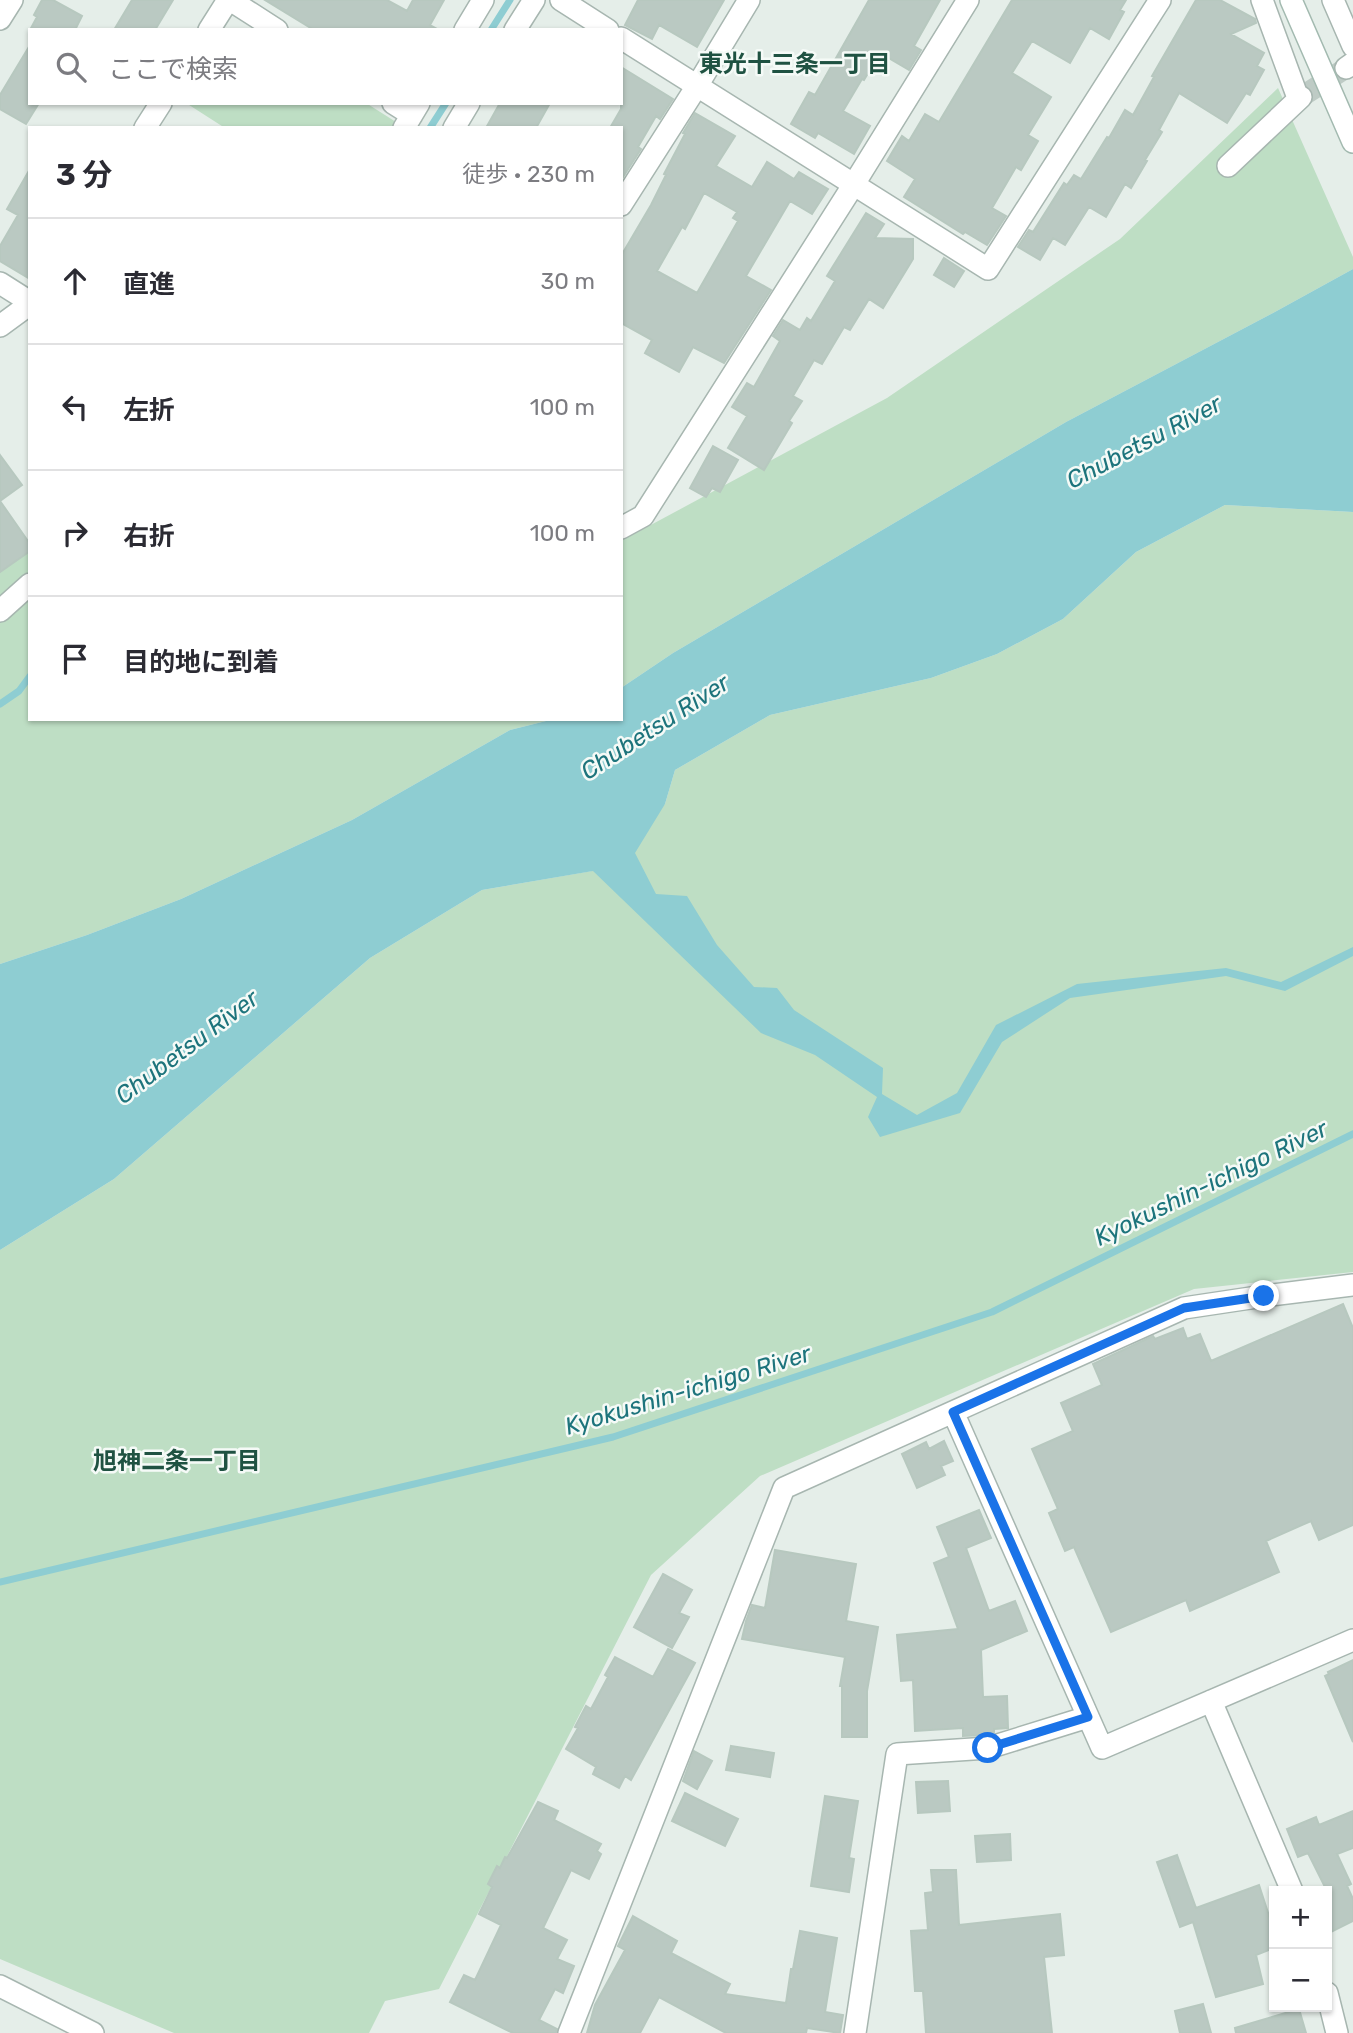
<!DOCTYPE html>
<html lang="ja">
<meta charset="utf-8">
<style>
:root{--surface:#fff;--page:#f2f2f3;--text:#2b2b33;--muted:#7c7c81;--line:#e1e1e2}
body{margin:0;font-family:Rubik,"Noto Sans JP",sans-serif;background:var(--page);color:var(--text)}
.controls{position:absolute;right:21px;bottom:21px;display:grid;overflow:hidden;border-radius:0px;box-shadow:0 2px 5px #0004}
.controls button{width:63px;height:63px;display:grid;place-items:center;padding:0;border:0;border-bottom:2px solid var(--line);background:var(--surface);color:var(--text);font:35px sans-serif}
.stop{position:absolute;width:21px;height:21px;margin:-16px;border:5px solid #1a73e8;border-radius:50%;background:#fff}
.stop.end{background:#1a73e8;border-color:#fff;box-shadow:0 2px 7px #0008}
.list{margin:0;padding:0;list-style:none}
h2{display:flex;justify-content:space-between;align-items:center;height:91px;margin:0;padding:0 28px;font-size:30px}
h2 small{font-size:23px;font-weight:400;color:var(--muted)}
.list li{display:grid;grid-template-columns:46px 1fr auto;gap:21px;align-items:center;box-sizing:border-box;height:126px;padding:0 28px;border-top:2px solid var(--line)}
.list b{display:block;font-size:26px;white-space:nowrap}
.list em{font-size:23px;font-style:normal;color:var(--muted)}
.icon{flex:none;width:38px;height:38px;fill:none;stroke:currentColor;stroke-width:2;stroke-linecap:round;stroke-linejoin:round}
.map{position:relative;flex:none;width:1353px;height:2033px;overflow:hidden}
.search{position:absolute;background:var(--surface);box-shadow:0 2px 5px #0004;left:28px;top:28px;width:595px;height:77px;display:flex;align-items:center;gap:18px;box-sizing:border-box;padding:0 24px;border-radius:0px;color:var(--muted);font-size:26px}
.panel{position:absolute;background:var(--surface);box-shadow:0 2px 5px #0004;left:28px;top:126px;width:595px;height:595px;border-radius:0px}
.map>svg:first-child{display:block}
.green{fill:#bedec4}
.water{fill:#8ecdd2}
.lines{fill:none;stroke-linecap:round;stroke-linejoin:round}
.stream{stroke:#8ecdd2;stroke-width:7}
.building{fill:#bac9c2;stroke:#b7c8bf;stroke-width:2;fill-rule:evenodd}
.minor-tunnel{stroke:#becbc5;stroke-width:21;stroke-dasharray:21 10;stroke-linecap:butt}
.minor-casing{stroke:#a7b6b0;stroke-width:24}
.tertiary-casing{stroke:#a7b6b0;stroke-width:24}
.secondary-casing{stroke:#a3bab0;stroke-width:24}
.minor{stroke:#fff;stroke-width:21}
.tertiary{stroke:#fff;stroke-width:21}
.secondary{stroke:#fff;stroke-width:21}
.route{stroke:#1a73e8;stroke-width:9}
.labels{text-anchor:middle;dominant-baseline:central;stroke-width:5;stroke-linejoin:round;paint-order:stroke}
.neighbourhood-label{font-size:24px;font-weight:bold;fill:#1f5242;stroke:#f5faf7}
.water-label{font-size:24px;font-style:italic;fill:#1d747c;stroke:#f5faf7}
</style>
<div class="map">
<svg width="1353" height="2033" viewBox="0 0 1353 2033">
<rect width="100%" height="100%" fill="#e5eee9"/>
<path class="green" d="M1278,88L1353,257V269L1273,313L1066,422L673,653L621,688V541L887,398L1120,239Z
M186,103H366L396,122L393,128H225Z
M1225,505L1353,512V1272L1194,1289L760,1476L651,1575L439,1989L385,2001L369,2033H174L0,1959V1250L114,1179L370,958L482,890L592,871L665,804L675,770L770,715L931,678L997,654L1063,619L1136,552Z
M30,540V719H554L510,730L352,820L181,899L87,935L0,964V566Z"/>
<path class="water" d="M1353,269V512L1225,505L1136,552L1063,619L997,654L931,678L770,715L675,770L665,804L635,853L656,894L687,896L717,945L754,987L777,988L794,1010L883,1068L882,1094L917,1115L957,1093L996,1025L1077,984L1226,968L1281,982L1353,947V956L1285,991L1226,976L1070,998L1002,1042L960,1113L880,1137L868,1117L877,1097L815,1055L761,1033L593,871L482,890L370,958L114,1179L0,1250V964L87,935L181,899L352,820L510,730L554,719H621V688L673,653L1066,422L1273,313Z"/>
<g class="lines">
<path class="stream" d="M491,30L510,0
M430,128L446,103
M0,704L19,691L30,676
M0,1582L613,1437L992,1312L1353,1134"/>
</g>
<path class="building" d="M42,0H53L82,16L75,30H30L37,17L34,15Z
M132,0H173L155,30H114Z
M265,0H387L407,11L413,0H444L430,25L439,30H314Z
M638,0H724L697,47L659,25L652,39L625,25Z
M869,0H940L914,46L921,50L909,70L880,53L864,80L862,79L843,111L870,126L854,154L818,133L815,138L791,124L809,92L815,95Z
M1012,0H1126L1120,10L1124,12L1109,39L1090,28L1070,63L1032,41L1012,73L1051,97L1028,135L1038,141L1021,170L1016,167L992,208L1006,216L987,245L965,232L963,234L904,197L915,179L887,161L902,136L909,141L925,114L939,122Z
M1196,0H1220L1255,19L1256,23L1231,34L1264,53L1257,66L1264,70L1250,95L1246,93L1227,123L1179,93L1159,130L1162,132L1145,160L1147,161L1131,188L1125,184L1106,217L1089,207L1065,245L1053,238L1040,260L1018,247L1029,230L1033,232L1064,183L1067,185L1074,175L1081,179L1107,137L1109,138L1125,110L1133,115L1154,77L1152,76Z
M30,45V103H39L26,124L0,109V95Z
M621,67L673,99L660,119L656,116L638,147L641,149L621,180V128H610L621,109Z
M500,103H550L536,128H486Z
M695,113L735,136L716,166L752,187L767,162L794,179L799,172L828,189L812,214L790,201L746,276L771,290L724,363L693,347L679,372L645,353L652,340L621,323V256L651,205L666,175L664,174L685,134L683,133ZM704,193L737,212L733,218L738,221L697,293L657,271L682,227L685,229Z
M30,169V279L0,261V246L18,215L7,209Z
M866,213L884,224L875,238L913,239V259L883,308L869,299L850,330L844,327L822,364L814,360L793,396L802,401L789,421L792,423L764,470L728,448L747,416L732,407L747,383L754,387L780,341L773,336L783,320L800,330L807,318L811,321L835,281L827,276Z
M944,258L964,271L954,287L934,275Z
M713,446L738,460L720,492L712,488L706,497L690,488Z
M0,455L22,485L0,501L30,544V551L0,572Z
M1343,1304L1353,1328V1525L1319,1540L1311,1521L1266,1541L1279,1572L1190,1611L1186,1600L1111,1632L1074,1547L1065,1551L1049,1513L1058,1509L1032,1449L1073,1431L1061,1403L1102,1385L1093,1364L1153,1336L1155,1339L1183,1328L1187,1339L1200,1334L1211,1361Z
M944,1441L953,1461L941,1466L945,1475L917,1488L902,1454L926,1442L929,1449Z
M979,1510L991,1538L966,1548L989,1611L1015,1601L1027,1631L981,1650L983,1697L1007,1696L1008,1728L994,1729V1732L986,1735L963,1736V1728L915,1731L913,1680L901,1681L897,1635L958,1629L934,1563L949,1557L937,1527Z
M775,1550L856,1564L846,1621L878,1627L867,1691V1737H842V1686H840L845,1657L742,1639L746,1621L752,1605L765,1608Z
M663,1574L692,1590L679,1613L689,1617L672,1648L634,1627Z
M668,1649L695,1663L631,1780L625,1776L619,1788L593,1774L596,1767L566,1749L578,1728L575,1727L586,1706L591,1709L608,1677L605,1675L615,1657L653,1677Z
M1353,1660V1742L1325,1676L1329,1674L1328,1672Z
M731,1746L774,1753L770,1777L726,1770Z
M694,1751L712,1761L697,1789L683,1781Z
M948,1781L950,1811L918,1813L916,1782Z
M685,1793L738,1819L725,1846L672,1821Z
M825,1796L858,1801L849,1858L854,1859L849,1892L811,1886Z
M538,1802L558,1811L554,1820L601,1844L597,1851L601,1854L589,1879L571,1870L543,1928L567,1940L557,1959L574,1966L563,1993L555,1989L539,2020L557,2029L556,2033H513L450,2002L464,1975L475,1980L501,1925L479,1914L492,1887L488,1884L497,1866L500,1868L505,1857L507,1858Z
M1353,1811V1848L1337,1854L1351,1884L1347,1886L1353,1899V1921L1327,1934V1891L1308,1853L1298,1857L1287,1829L1316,1817L1319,1825Z
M1010,1834L1011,1860L977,1862L975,1836Z
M1177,1855L1196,1908L1259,1885L1274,1931V1948L1256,1955L1263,1984L1216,1997L1193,1922L1180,1927L1157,1862Z
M931,1870H956L959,1925L1060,1914L1064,1955L1044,1957L1052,2033H926L923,1991H915L911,1931L928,1930L925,1893L933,1892Z
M633,1916L677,1941L671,1953L730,1984L725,1994L786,2003L791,1969H793L800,1931L837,1938L825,2012L843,2015L840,2033L807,2028L806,2033H726L659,1997L640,2033H587L595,2005L625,1950L618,1946Z
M1203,2004L1211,2033H1180L1175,2011Z
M1299,2009L1306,2033H1236L1235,2028Z"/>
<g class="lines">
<path class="minor-tunnel" d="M1301,97L1346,68"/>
<defs>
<path id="minor" d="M230,0L277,30
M561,0L608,30
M1262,0L1298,98
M1333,0L1353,46
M0,19L12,0
M209,30L228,0
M465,30L483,0
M515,30L534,0
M621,38L988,269L1160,0
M1346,68L1353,63
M393,103L412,115
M145,128L161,103
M404,128L419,103
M454,128L469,103
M1228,166L1301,97
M621,205L697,86L749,0
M0,283L30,302
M0,326L30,304
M621,528L643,516L854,184L968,0
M0,611L30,584
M953,1412L1102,1748L1353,1640
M1211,1701L1292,1891
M1327,1993L1337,2033
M569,2033L784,1488L1184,1308L1264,1296L1353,1285
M855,2033L897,1754L988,1748L1088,1717"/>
<path id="tertiary" d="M0,1986L93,2033"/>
<path id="secondary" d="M1291,0L1353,142"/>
</defs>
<use href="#minor" class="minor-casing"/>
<use href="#tertiary" class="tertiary-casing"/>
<use href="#secondary" class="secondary-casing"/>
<use href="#minor" class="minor"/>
<use href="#tertiary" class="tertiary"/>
<use href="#secondary" class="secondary"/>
</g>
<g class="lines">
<path class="route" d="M988,1748L1088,1717L953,1412L1184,1308L1264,1296"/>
</g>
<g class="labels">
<g class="neighbourhood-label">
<text x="795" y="64">東光十三条一丁目</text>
<text x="177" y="1461">旭神二条一丁目</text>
</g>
<g class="water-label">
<text transform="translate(1144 442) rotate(-28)">Chubetsu River</text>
<text transform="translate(655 727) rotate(-33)">Chubetsu River</text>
<text transform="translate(187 1047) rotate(-37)">Chubetsu River</text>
<text transform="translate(1211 1183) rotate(-26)">Kyokushin-ichigo River</text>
<text transform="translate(688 1390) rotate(-17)">Kyokushin-ichigo River</text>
</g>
</g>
</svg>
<div class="controls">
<button>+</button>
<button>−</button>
</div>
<div class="stop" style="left:988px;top:1748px"></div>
<div class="stop end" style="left:1264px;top:1296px"></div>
<div class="search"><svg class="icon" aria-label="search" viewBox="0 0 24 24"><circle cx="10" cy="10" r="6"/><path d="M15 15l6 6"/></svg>ここで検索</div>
<section class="panel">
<h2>3 分<small>徒歩 · 230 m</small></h2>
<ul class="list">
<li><svg class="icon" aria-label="ahead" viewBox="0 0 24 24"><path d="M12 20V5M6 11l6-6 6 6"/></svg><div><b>直進</b></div><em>30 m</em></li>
<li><svg class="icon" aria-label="left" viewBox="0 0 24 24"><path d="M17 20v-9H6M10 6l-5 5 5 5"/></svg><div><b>左折</b></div><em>100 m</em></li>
<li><svg class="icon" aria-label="right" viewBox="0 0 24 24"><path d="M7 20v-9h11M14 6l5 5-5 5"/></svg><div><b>右折</b></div><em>100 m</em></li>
<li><svg class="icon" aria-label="arrive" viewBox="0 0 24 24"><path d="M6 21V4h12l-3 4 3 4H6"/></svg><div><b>目的地に到着</b></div></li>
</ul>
</section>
</div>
